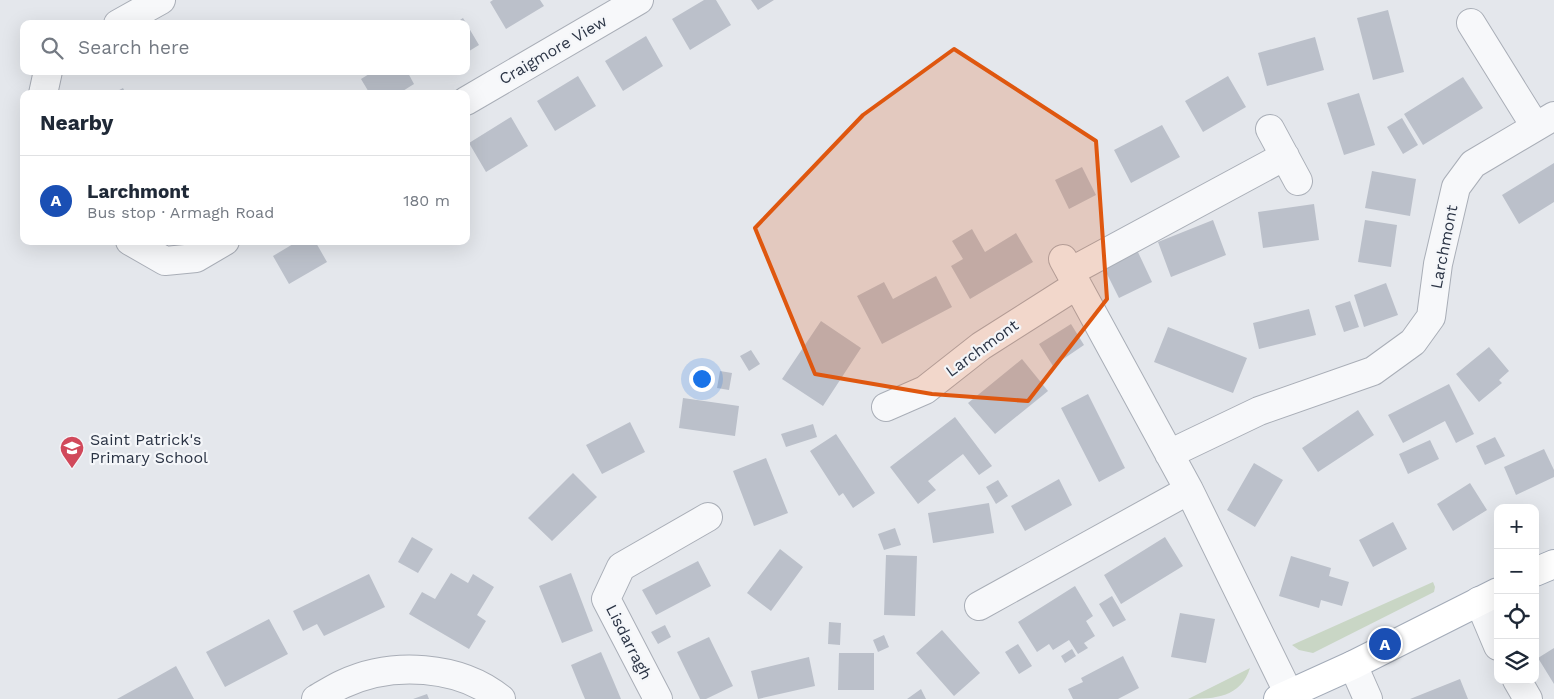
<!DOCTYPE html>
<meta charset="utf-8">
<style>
:root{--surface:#fff;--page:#f2f2f3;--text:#1f2937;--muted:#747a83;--line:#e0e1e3;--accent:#d93025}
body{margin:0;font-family:"Work Sans",sans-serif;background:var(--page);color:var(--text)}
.controls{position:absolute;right:15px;bottom:15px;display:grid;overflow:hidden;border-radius:10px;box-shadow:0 5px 20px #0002}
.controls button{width:45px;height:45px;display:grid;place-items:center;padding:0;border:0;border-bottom:1px solid var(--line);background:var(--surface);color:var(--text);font:25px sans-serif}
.you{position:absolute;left:701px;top:378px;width:18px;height:18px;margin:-12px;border:4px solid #fff;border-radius:50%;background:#1a73e8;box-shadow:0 0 0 8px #1a73e833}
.badge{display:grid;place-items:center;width:32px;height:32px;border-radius:50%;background:var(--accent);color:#fff;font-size:16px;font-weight:700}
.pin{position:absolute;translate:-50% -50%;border:2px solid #fff;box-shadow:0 1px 5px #0006}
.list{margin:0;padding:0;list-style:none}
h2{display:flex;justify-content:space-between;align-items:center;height:65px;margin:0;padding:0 20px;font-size:21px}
h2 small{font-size:16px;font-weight:400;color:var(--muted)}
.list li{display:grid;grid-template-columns:32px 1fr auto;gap:15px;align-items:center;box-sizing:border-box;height:90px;padding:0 20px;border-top:1px solid var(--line)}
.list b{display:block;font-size:19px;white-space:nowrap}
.list p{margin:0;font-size:16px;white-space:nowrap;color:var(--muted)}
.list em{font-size:16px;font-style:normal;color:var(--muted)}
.icon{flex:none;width:28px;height:28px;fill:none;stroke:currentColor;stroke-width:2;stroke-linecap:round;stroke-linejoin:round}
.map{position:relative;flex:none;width:1554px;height:699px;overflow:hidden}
.search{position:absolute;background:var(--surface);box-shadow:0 5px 20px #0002;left:20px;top:20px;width:450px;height:55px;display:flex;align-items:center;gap:12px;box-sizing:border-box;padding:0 18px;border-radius:10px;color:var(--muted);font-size:19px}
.panel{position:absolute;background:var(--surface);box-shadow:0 5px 20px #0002;left:20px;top:90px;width:450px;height:155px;border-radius:10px}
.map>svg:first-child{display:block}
.green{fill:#c9d6c5}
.building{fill:#bbc0ca}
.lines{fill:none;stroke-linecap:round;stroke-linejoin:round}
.minor-casing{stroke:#a9aeb7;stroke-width:30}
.major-casing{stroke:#a3abb8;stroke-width:30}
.minor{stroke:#f7f8fa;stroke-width:28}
.major{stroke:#fff;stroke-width:28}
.marked{fill:#df570f;fill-opacity:0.2;stroke:#df570f;stroke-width:4;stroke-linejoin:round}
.labels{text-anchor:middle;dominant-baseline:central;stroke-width:4.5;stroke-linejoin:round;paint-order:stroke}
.street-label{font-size:16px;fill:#2b3445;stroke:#f4f6f9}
.poi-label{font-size:16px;fill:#2b3445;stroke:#f4f6f9;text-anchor:start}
</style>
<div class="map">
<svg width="1554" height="699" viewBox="0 0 1554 699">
<rect width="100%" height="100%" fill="#e4e7ec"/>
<path class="green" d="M1433,582L1435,587L1434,592L1313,653L1299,650L1292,645Z
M1250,668C1241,697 1215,699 1188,699Z"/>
<path class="building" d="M493,0H540L544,6L506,29L490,2Z
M704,0H716L731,25L690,50L672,19Z
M751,0H774L758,10Z
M1388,10L1404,72L1373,80L1357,18Z
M463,18L479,45L466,53V24H454Z
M646,36L663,66L623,91L605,61Z
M1315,37L1324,70L1267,86L1258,53Z
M374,71H407L414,84L398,94H370L361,79Z
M578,76L596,106L555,131L537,101Z
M1228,76L1246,107L1203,132L1185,101Z
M1463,77L1483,108L1423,145L1404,114Z
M123,88L126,94H112Z
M1359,93L1375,145L1344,155L1327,103Z
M511,117L528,146L486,172L469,143Z
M1402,118L1418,145L1403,154L1387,127Z
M1162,125L1180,157L1131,183L1114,150Z
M1554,163V202L1519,224L1502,195Z
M1082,167L1096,195L1069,209L1055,180Z
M1372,171L1416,179L1410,216L1365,208Z
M1314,204L1319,240L1263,248L1258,212Z
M1213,220L1226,255L1171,277L1158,242Z
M1365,220L1397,225L1391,267L1358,262Z
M972,229L985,252L1016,233L1033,262L970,299L951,266L963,259L952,241Z
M298,241H315L327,262L289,284L273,256Z
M1137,250L1152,282L1119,298L1103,266Z
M936,276L952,307L882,344L857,296L884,282L893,299Z
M1386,283L1398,315L1364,327L1354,295Z
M1350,301L1359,327L1344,332L1335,306Z
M1309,309L1316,335L1259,349L1253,323Z
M821,321L861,348L823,406L782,379Z
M1071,324L1084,345L1053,366L1039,344Z
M1168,327L1247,358L1233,393L1154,362Z
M1489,347L1509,371L1499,380L1502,383L1479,402L1456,374Z
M751,350L760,364L749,371L740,356Z
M1022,359L1048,391L995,434L968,403Z
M720,371L732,373L729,390L717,388Z
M1449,384L1474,434L1456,443L1445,421L1403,443L1388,415Z
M1088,394L1125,468L1099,482L1061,408Z
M683,398L739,406L735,436L679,428Z
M1358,410L1374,435L1318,472L1302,448Z
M955,417L992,466L979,475L963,454L928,481L936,490L918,504L890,467Z
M630,422L645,452L602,474L586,445Z
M813,424L817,437L786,447L781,434Z
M836,434L875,493L853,508L843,493L839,496L810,451Z
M1495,437L1505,456L1485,465L1476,446Z
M1430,440L1439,459L1408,474L1399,454Z
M1544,449L1554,470V477L1516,495L1504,467Z
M766,458L788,513L754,526L733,471Z
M1254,463L1283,480L1255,527L1227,510Z
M573,473L597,497L552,541L528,518Z
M1059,479L1072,505L1025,531L1011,506Z
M998,480L1008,496L996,504L986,487Z
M1470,483L1487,510L1453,531L1437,504Z
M989,503L994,533L933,543L928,513Z
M1393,522L1407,549L1373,567L1359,540Z
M895,528L901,545L884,550L878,534Z
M412,537L433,549L418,573L398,562Z
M1165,537L1183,566L1121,604L1104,575Z
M780,549L803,567L771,611L747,593Z
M886,555L917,556L915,616L884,615Z
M1291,556L1331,568L1329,576L1349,582L1342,606L1321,600L1319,608L1279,596Z
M698,561L711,586L656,615L642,590Z
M451,573L468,583L473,574L494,587L477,615L486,621L469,649L409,614L422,592L435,599Z
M571,573L593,631L562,643L539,586Z
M369,574L385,607L324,636L317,624L303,631L293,611Z
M1075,586L1093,616L1086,621L1095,636L1084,643L1088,648L1078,654L1069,640L1053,650L1049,644L1037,652L1018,622Z
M1112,596L1126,620L1113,627L1099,604Z
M1180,613L1215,619L1206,663L1171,657Z
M269,619L288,654L225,687L206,652Z
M829,622L841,623L840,645L828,644Z
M665,625L671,637L658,644L651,632Z
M942,630L980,673L954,696L916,653Z
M884,635L889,647L878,652L873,640Z
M709,637L733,686L706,699H700L677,652Z
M1018,644L1032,666L1019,674L1005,652Z
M1554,648V684L1538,658Z
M1072,649L1076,656L1065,663L1061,656Z
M601,652L613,680L621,699H585L582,692L571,665Z
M839,653H874V690H838Z
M1123,656L1139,688L1118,699H1073L1068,689L1083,682L1081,678Z
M809,657L815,686L758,699L751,671Z
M176,666L194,699H117L146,683Z
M1460,679L1468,699H1410Z
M921,689L926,699H907Z
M427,694L429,699H413Z"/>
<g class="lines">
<defs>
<path id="minor" d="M1471,23L1535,126
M118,24L161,0
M43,94L48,71
M466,101L639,0
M1270,129L1298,181
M130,241L165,261L196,258L225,241
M1063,259L1189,490L1289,694
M1070,272L1285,156
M886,407L925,390L981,346L1077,285
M1169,454L1259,411L1373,371L1413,342L1431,317L1438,264L1456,187L1473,164L1554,116
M1479,601L1498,646
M979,606L1189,490
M1353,665L1368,699
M1517,680L1528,699
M316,699C325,694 334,688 343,684C392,661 459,665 501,699
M658,699L606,599L621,567L708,517"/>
<path id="major" d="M1535,572L1554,564
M1278,699L1353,665L1498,592"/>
</defs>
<use href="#minor" class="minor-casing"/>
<use href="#major" class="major-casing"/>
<use href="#minor" class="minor"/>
<use href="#major" class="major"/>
</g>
<path class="marked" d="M954,49L1096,141L1107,299L1028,401L932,394L815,374L755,228L863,115Z"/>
<defs>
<symbol id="school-pin" viewBox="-11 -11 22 30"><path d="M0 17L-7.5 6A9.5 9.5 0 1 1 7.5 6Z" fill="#d1495b" stroke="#f4f6f9"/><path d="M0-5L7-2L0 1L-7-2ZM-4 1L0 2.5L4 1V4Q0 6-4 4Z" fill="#fff"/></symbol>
</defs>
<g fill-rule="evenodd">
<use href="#school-pin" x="58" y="434" width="28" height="38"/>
</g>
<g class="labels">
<g class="street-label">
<text transform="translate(553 50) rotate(-30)">Craigmore View</text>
<text transform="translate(1444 247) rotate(-79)">Larchmont</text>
<text transform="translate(982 348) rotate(-36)">Larchmont</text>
<text transform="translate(629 642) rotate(63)">Lisdarragh</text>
</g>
<g class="poi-label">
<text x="90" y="439">Saint Patrick's<tspan x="90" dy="18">Primary School</tspan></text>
</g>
</g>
</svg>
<div class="controls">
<button>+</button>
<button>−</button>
<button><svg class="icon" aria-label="locate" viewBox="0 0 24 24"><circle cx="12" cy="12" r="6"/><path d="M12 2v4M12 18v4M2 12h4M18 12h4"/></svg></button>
<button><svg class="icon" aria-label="layers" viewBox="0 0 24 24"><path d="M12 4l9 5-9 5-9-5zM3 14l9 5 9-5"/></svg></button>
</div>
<div class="you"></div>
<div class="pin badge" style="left:1385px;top:644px;background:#1a4fb4">A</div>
<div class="search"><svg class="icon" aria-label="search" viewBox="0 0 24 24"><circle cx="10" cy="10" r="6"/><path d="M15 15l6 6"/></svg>Search here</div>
<section class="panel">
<h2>Nearby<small></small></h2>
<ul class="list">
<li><span class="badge" style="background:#1a4fb4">A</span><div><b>Larchmont</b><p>Bus stop · Armagh Road</p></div><em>180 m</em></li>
</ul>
</section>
</div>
